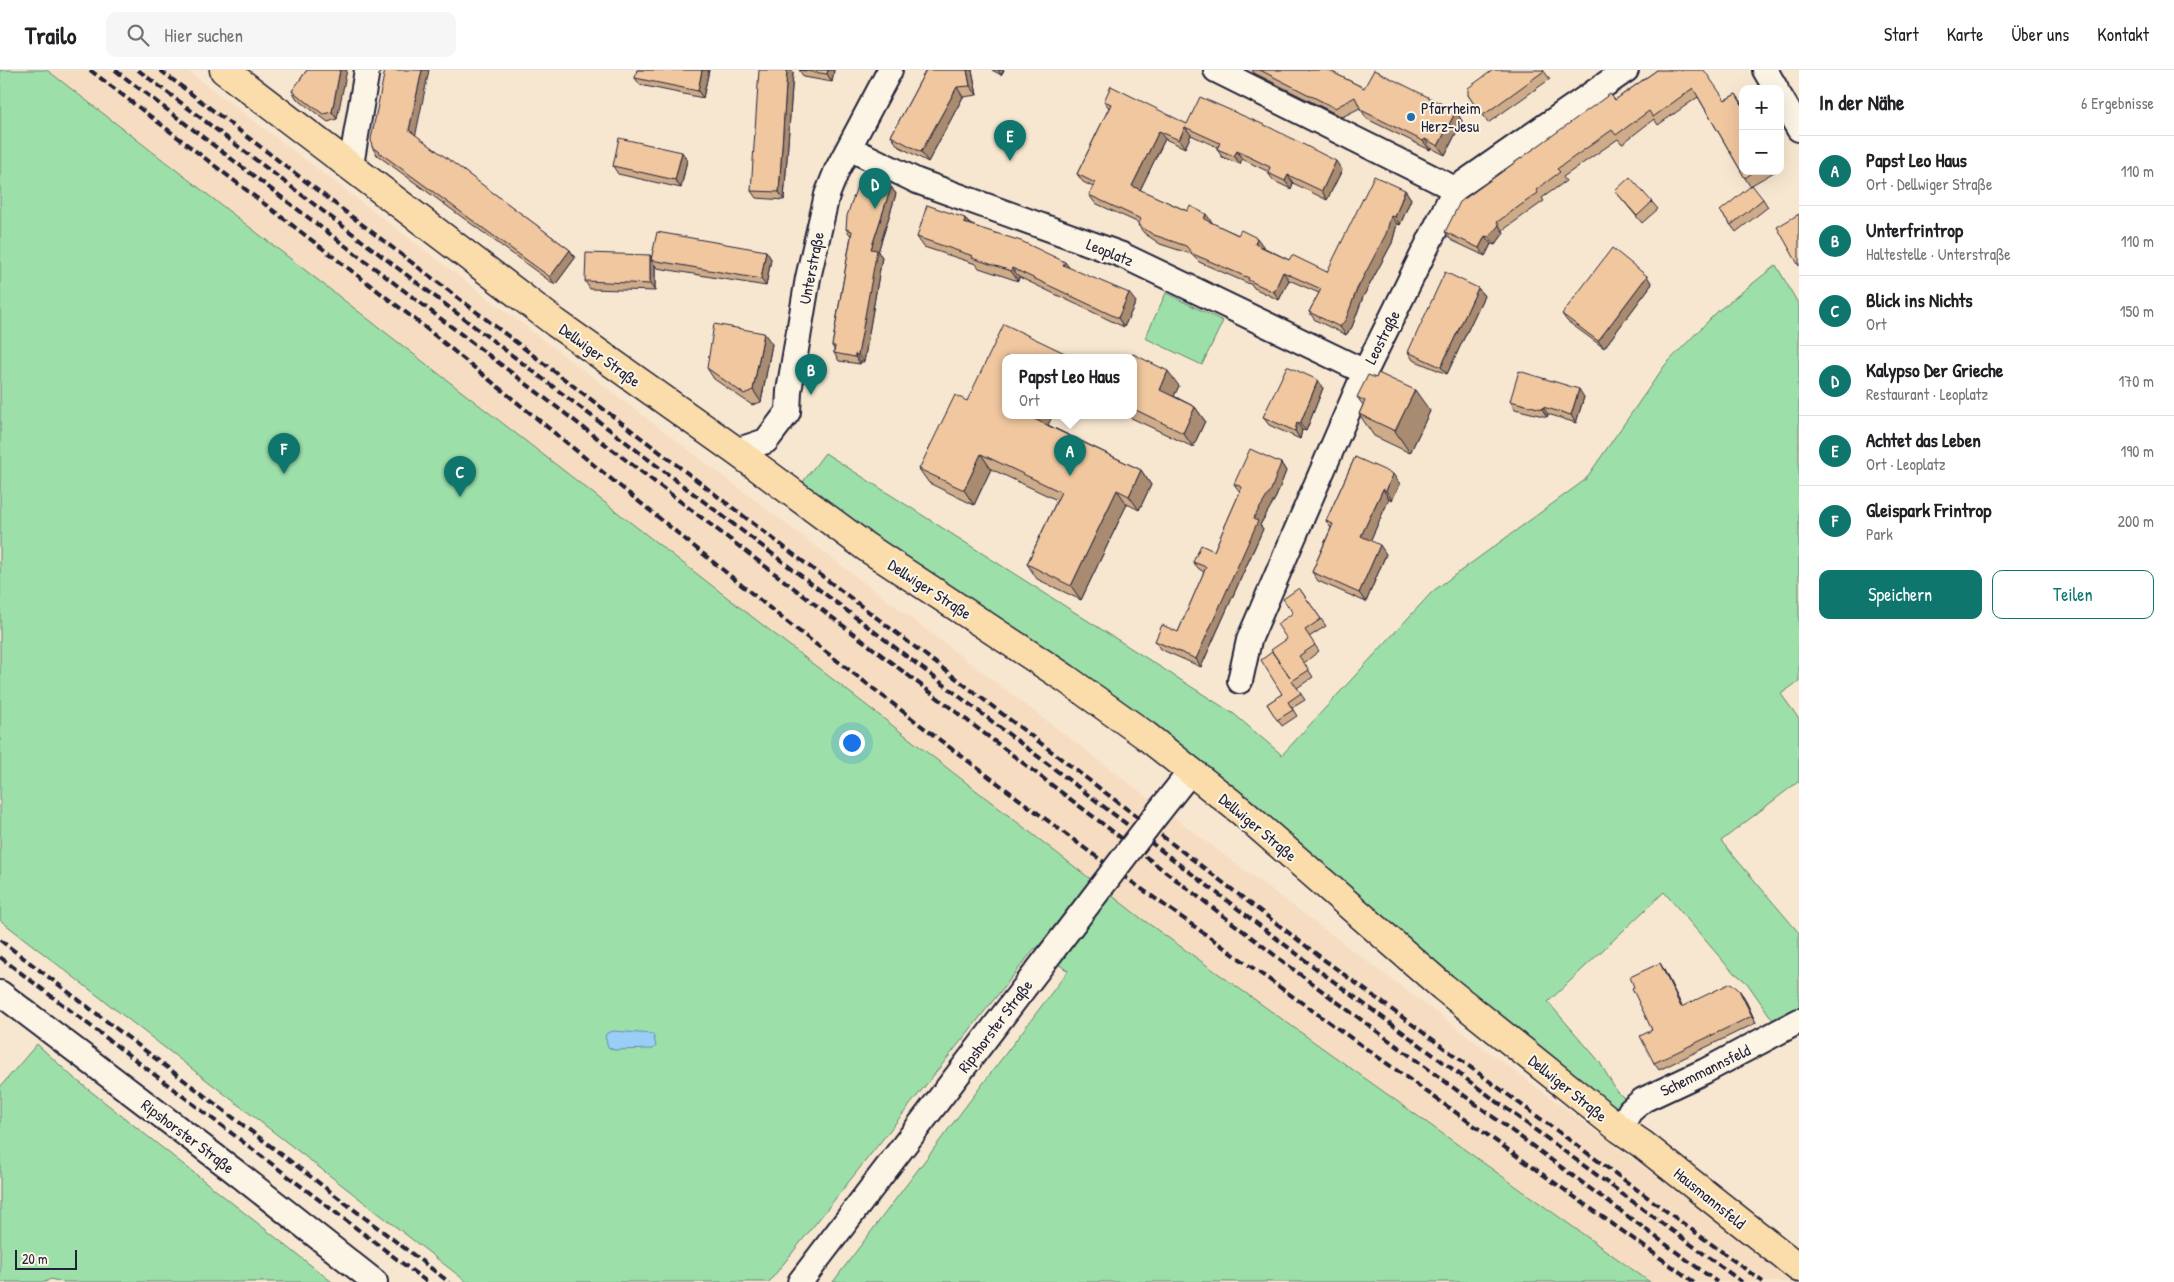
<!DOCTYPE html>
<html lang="de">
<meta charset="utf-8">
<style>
:root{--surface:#fff;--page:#f6f6f6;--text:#202124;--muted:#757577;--line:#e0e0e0;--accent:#0f766e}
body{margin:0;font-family:"Patrick Hand",sans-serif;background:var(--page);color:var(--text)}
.controls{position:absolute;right:15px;top:15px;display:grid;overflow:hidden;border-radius:10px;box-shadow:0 5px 20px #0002}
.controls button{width:45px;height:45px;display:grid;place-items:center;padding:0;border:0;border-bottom:1px solid var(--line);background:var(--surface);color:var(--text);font:25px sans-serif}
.scale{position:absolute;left:15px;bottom:12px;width:62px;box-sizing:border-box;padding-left:5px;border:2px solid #22223b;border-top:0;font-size:14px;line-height:18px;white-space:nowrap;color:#22223b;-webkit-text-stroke:4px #fcf5e5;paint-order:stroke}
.you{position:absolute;left:851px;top:672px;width:18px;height:18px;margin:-12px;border:4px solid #fff;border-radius:50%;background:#1a73e8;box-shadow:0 0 0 8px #1a73e833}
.badge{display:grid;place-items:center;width:32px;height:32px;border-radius:50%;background:var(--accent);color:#fff;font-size:16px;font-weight:700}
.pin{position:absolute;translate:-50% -41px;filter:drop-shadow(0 1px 2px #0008)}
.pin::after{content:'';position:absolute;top:26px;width:18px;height:15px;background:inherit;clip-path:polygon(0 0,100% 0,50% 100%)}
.popup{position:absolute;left:1002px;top:284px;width:135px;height:65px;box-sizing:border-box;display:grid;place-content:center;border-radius:10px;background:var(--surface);filter:drop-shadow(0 1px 4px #0005);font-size:16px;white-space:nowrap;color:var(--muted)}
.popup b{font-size:19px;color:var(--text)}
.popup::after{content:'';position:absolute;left:50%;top:100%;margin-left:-10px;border:10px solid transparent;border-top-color:var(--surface)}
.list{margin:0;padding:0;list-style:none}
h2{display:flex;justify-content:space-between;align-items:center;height:65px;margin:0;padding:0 20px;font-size:21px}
h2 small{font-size:16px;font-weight:400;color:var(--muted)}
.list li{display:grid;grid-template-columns:32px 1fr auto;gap:15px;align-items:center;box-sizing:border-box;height:70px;padding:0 20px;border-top:1px solid var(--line)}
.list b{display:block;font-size:19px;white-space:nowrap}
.list p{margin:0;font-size:16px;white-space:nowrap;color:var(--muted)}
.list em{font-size:16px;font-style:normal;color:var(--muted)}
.actions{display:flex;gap:10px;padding:15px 20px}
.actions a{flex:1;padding:11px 0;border:1px solid var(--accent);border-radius:10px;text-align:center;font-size:18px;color:var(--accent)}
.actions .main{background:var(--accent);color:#fff}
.icon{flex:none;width:28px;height:28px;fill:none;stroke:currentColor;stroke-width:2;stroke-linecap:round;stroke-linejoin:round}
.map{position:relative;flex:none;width:1799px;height:1212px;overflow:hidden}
header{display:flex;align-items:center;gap:30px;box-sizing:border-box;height:70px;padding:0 25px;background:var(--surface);border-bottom:1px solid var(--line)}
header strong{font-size:24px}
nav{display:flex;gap:28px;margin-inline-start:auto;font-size:18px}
.search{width:350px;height:45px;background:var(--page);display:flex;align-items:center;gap:12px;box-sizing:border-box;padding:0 18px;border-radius:10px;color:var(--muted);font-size:19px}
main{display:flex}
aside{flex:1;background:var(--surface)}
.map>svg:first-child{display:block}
.built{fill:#f6ddc1}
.green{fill:#9ddfa9;stroke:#608072}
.water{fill:#99cef7;stroke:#6989ac}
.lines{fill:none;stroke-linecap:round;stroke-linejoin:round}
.minor-casing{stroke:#22223b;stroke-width:28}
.major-casing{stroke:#22223b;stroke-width:31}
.minor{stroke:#fcf5e5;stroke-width:24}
.major{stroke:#faddab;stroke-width:28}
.rail{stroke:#22223b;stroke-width:4;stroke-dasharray:8 4;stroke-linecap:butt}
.minor-bridge-casing{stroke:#22223b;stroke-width:28;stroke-linecap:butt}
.minor-bridge{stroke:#fcf5e5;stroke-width:24}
.wall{fill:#ceab89;stroke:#22223b}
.shaded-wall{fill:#a88b6f;stroke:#22223b}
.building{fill:#f0c79f;stroke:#22223b}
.poi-dot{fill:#1f6fb2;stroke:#fcf5e5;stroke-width:2}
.labels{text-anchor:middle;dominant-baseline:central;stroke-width:4;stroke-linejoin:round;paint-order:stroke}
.poi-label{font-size:16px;fill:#22223b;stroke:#fcf5e5;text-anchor:start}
.street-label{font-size:16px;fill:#22223b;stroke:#fcf5e5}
</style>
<header>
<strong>Trailo</strong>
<div class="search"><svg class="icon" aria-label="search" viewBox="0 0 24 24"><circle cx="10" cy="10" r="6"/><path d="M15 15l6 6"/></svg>Hier suchen</div>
<nav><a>Start</a><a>Karte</a><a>Über uns</a><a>Kontakt</a></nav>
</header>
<main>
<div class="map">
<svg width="1799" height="1212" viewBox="0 0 1799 1212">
<rect width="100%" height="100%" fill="#f8e7d0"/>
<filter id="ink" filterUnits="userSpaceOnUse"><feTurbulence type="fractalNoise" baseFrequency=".02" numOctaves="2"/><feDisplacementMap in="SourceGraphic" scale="10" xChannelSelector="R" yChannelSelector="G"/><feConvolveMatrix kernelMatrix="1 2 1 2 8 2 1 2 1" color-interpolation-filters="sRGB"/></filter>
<g filter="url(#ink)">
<path class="built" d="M47,0H187L1203,769L1799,1212H1650L1142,849Z"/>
<path class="green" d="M0,0H47L1142,849L1650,1212H833L1068,901L1035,878L769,1212H467L0,850Z
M1776,195L1799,235V312L1797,314L1799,318V611L1781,624L1799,649V711L1721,771L1799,863V938L1783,947L1777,956L1747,913L1729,898L1664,822L1548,932L1599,991L1617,1022L1633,1035L1615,1047L1449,913L799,417L825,383L1234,644L1282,685L1433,521L1585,410L1665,295L1718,241Z
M1166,223L1223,251L1202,295L1145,268Z
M37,974L74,1008L332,1212H63L50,1209L46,1212H0V1017Z"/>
<path class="water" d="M614,961L653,964L656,976L653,979L614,980L608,977L605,966L607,963Z"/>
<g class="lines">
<defs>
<path id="minor" d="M1216,0L1455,119
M1765,0L1776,19
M1780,27L1799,59
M849,78L917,111L1122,185L1365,302
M351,95L367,0
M736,381L766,371L788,342L789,321L808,208L827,125L837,100L890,0
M1240,611L1249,570L1365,302L1455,119L1626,0
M1157,744L1191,701
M0,923L233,1100L375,1212
M1620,1059L1630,1041L1643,1030L1705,1001L1799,951
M800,1212L937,1032"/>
<path id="major" d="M224,0L556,253L736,381L866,477L1065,608L1145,665L1241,741L1443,917L1620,1059L1642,1074L1799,1198"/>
</defs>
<use href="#minor" class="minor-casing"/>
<use href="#major" class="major-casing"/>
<use href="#minor" class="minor"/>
<use href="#major" class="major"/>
<path class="rail" d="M90,0L417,251L782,548L932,664L1087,780L1694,1212
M115,0L1306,909L1717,1212
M138,0L1314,897L1742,1212
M160,0L1323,889L1763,1212
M0,870L449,1212
M0,887L427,1212"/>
<defs>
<path id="minor-bridge" d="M937,1032L1157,744"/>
</defs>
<use href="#minor-bridge" class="minor-bridge-casing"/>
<use href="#minor-bridge" class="minor-bridge"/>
</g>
<path class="wall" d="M307,0L337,49L328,52L297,29L292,21Z
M637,0H709L703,28L640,15L635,8Z
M799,0H834L832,12L804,7Z
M926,0H972L977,25L963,27L928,92L898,76L891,66Z
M992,0H1004L1001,5Z
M1252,0H1328L1364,18L1456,41L1462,51L1445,85L1431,78L1430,80L1367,49L1360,38L1342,47L1254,3Z
M1543,0L1550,9L1488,53L1468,25Z
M1657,0L1725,30L1736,24L1743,34V101H1776L1750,116L1745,108L1698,27L1658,55L1654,49L1622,74L1618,69L1563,107L1566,111L1542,128L1544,131L1503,160L1504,163L1495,175L1491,174L1485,186L1451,170L1445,162L1615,30Z
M793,3L784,130L756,128L751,121Z
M1104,31L1187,54L1342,100L1327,130L1293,113L1291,119L1274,111L1268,103L1269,102L1242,89L1240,94L1222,87L1217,79V77L1191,65L1185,78L1165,69L1140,120L1212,152V153L1263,176V177L1289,190L1327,202L1405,120L1411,129L1400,155L1397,154L1392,173L1363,227L1352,257L1346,265L1315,250L1309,242L1319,223L1289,210L1279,230L1254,218L1252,215L1199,192L1191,184L1160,174L1144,163L1138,155L1139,153L1095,133L1089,125L1093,117L1083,112L1077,104L1109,38Z
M415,65L570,180L575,188L555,215L377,85L372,77Z
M687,90L681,118L618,104L613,96Z
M891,117L896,124L878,182L882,187L864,292H861L860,294L839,291L834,283V279L832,276L851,166L846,159Z
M1615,121L1652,132L1658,139L1642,153L1621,128Z
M1763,129L1768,137L1736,162L1720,141Z
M965,148L970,154L1069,198L1136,232L1124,257L1019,207L1018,211L979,198L976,194L924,177L917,167Z
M766,181L771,189L766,216L657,198L655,195V221L590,219L585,211L650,185L652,188Z
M1652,214L1604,278L1567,251L1562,244Z
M1478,218L1484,226L1447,304L1413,290L1408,282Z
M772,274L761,332L752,335L714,309L707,298Z
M1006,287L1048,355L1141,400L1151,415L1139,440L1127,434L1081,530L1037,509L1027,494L1057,430L991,399L974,435L929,413L919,399L967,331Z
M1134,287L1179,316L1174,326L1195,337L1205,351L1193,377L1125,345H1134Z
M1318,310L1323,318L1306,361L1302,360L1300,369L1269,355L1263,347Z
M1357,327L1430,341L1410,383L1374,366L1359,344L1363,335Z
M1584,327L1576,353L1548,344L1547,347L1515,339L1510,331Z
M1355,387L1400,414L1392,430L1389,429L1370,471L1386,484L1366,532L1318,511L1312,502L1331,458L1326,451Z
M1281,393L1286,401L1276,427L1260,455L1263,459L1201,597L1160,579L1155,571L1178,562L1204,502L1199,499L1193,492L1214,481L1240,422L1234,414Z
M1299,518L1326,556L1309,567L1319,581L1304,593L1313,607L1297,618L1305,630L1292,638L1297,646L1282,656L1267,634L1282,624L1287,569Z
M1660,893L1664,900L1682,937L1739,920L1744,927L1756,953L1659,1000L1654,993L1652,960L1634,917Z"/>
<path class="shaded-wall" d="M340,0H347L337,49L332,42Z
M422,0H429L415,68L409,60Z
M702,0H709L703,28L698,21Z
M787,0H791L793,3L784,130L779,122Z
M828,0H834L832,12L827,4Z
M967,0H972L977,25L970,16Z
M998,0H1004L1001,5Z
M957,17L963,27L928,92L921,82Z
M1456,41L1462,51L1445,85L1438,76Z
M1185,57L1191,65L1185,78L1179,70Z
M1159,61L1165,69L1138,124L1132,116Z
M1425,69L1431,78L1430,80L1423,71Z
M1237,81L1242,89L1240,94L1234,86Z
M682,82L687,90L681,118L675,110Z
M1336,91L1342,100L1327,130L1322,121Z
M1288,105L1293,113L1291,119L1285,111Z
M891,117L896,124L878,182L882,187L864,292L858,285L871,179Z
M1405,120L1411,129L1400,155L1395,147Z
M1206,144L1212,152L1210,158L1204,149Z
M1391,146L1397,154L1392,173L1363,227L1352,257L1346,265L1340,257Z
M965,148L972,158L964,153Z
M1497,152L1504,163L1495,175L1489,167Z
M1485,166L1491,174L1485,186L1479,178Z
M1257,168L1263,176L1261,182L1255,174Z
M570,180L575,188L555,215L550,207Z
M766,181L771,189L766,216L761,209Z
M650,185L653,190H651L655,195V221L650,214Z
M1065,192L1072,201L1063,195Z
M1012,198L1019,207L1018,211L1011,201Z
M1283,202L1289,210L1279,230L1274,222Z
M1647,206L1652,214L1604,278L1598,271Z
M1478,218L1484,226L1447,304L1441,297Z
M1129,223L1136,232L1124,257L1118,248Z
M764,263L772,274L761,332L753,320Z
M855,284L861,292L860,294L855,287Z
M1168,301L1179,316L1170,334L1160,320Z
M1318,310L1323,318L1306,361L1300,354Z
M1579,319L1584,327L1576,353L1571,345Z
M1415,320L1430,341L1410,383L1395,361Z
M1195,337L1205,351L1193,377L1183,363Z
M1543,337L1548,344L1547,347L1542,339Z
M1036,345H1053L1044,363L1034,349Z
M1297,352L1302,360L1300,369L1295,361Z
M981,384L991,399L974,435L964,420Z
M1281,393L1286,401L1276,427L1260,455L1263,459L1201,597L1196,589L1253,449Z
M1141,400L1151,415L1139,440L1129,426Z
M1393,404L1400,414L1392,430L1386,421Z
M1383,419L1389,429L1368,476L1361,466Z
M1117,420L1127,434L1081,530L1071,516Z
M1380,475L1386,484L1366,532L1359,523Z
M1660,893L1664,900L1686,944L1681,937Z
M1739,920L1744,927L1756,953L1752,946Z"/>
<path class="building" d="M307,0H340L332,42L323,44L292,21Z
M385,0H422L409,60L570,180L550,207L372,77L371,69Z
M637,0H702L698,21L635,8Z
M759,0H787L779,122L751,121Z
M800,0H828L827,4Z
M926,0H967L970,16L957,17L921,82L891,66Z
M1260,0H1328L1364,18L1374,0L1456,41L1438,76L1425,69L1423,71L1361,40L1355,27L1335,38Z
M1493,0H1543L1544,1L1482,46L1468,25V18Z
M1657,0H1704L1725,30L1736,24L1743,36V101H1755L1745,108L1693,18L1653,47L1649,41L1616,65L1612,60L1557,99L1560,102L1536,120L1538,123L1497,152L1499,155L1489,167L1485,166L1479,178L1445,162L1460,132L1610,24L1615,30Z
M1111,16L1187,54L1200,27L1269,57L1336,91L1322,121L1288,105L1285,111L1268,103L1270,97L1237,81L1234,86L1217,79L1220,73L1185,57L1179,70L1159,61L1132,116L1187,141L1190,136L1206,144L1204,149L1238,165L1241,160L1257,168L1255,174L1289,190L1292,185L1327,202L1374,106L1405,120L1395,147L1391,146L1386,164L1357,219L1346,249L1340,257L1309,242L1321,219L1283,202L1274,222L1248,210L1249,208L1193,184L1186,176L1154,165L1138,155L1141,149L1089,125L1095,113L1077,104L1111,34L1104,31Z
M619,68L682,82L675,110L613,96Z
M860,107L891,117L871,179L877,180L858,285L855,284V287L834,283L835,276H832L852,161L846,159L847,146Z
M1630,107L1652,132L1637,146L1615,121Z
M1752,115L1763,129L1731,155L1720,141Z
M927,135L965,148L964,153L1021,171L1065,192L1063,195L1129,223L1118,248L1012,198L1011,201L972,188L973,186L917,167Z
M1799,144V196L1777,157Z
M657,162L766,181L761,209L651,190Z
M1612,178L1647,206L1598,271L1562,244Z
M586,183L650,185V214L585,211Z
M1445,202L1478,218L1441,297L1408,282Z
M714,254L764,263L753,320L744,324L707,298Z
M1004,254L1073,287H1006V345H1036L1034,349L1141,400L1129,426L1117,420L1071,516L1027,494L1061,422L981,384L964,420L919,399L955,325L967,331Z
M1133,284L1168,301L1160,320L1195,337L1183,363L1134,339V287H1132Z
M1287,296L1318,310L1300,354L1297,352L1295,361L1263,347Z
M1519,301L1579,319L1571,345L1543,337L1542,339L1510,331Z
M1378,303L1415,320L1395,361L1359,344L1365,331L1357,327L1368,305L1376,308Z
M1250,379L1281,393L1271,420L1253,449L1258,451L1196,589L1155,571L1162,555L1178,562L1206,497L1193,492L1201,475L1214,481L1242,417L1234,414Z
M1355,387L1393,404L1386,421L1383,419L1361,466L1380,475L1359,523L1312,502L1333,454L1326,451Z
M1299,518L1321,549L1305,560L1315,575L1299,586L1309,600L1292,611L1301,623L1288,632L1293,640L1277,650L1267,634L1282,624L1261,590L1272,582L1290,607L1271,580L1287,569L1277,554L1293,543L1283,529Z
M1660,893L1681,937L1731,913L1739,920L1752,946L1654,993L1640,966L1652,960L1632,918L1634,917L1630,907Z"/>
</g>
<circle class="poi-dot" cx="1411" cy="47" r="5"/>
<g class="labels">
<g class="poi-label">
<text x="1421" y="38">Pfarrheim<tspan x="1421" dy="18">Herz-Jesu</tspan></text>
</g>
<g class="street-label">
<text transform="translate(1110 182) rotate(22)">Leoplatz</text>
<text transform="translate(811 198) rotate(-79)">Unterstraße</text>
<text transform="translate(1382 267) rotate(-63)">Leostraße</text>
<text transform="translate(600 285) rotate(36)">Dellwiger Straße</text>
<text transform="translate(930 519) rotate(33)">Dellwiger Straße</text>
<text transform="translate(1258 757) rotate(40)">Dellwiger Straße</text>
<text transform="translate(995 956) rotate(-53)">Ripshorster Straße</text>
<text transform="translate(1705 1000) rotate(-26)">Schemmannsfeld</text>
<text transform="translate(1568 1018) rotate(39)">Dellwiger Straße</text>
<text transform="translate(188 1066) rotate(37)">Ripshorster Straße</text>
<text transform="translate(1710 1128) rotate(39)">Hausmannsfeld</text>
</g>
</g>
</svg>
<div class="controls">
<button>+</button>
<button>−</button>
</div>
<div class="scale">20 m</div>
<div class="you"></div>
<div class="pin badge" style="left:1070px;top:406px">A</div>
<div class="popup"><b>Papst Leo Haus</b>Ort</div>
<div class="pin badge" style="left:811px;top:325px">B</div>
<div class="pin badge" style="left:460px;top:427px">C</div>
<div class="pin badge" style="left:875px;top:139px">D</div>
<div class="pin badge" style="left:1010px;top:91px">E</div>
<div class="pin badge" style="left:284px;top:404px">F</div>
</div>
<aside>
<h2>In der Nähe<small>6 Ergebnisse</small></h2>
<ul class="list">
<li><span class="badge">A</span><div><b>Papst Leo Haus</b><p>Ort · Dellwiger Straße</p></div><em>110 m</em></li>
<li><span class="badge">B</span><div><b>Unterfrintrop</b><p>Haltestelle · Unterstraße</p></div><em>110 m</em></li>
<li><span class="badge">C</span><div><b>Blick ins Nichts</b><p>Ort</p></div><em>150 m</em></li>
<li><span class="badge">D</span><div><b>Kalypso Der Grieche</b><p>Restaurant · Leoplatz</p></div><em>170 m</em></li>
<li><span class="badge">E</span><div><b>Achtet das Leben</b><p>Ort · Leoplatz</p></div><em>190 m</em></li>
<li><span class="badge">F</span><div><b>Gleispark Frintrop</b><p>Park</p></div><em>200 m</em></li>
</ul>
<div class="actions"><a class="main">Speichern</a><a>Teilen</a></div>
</aside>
</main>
